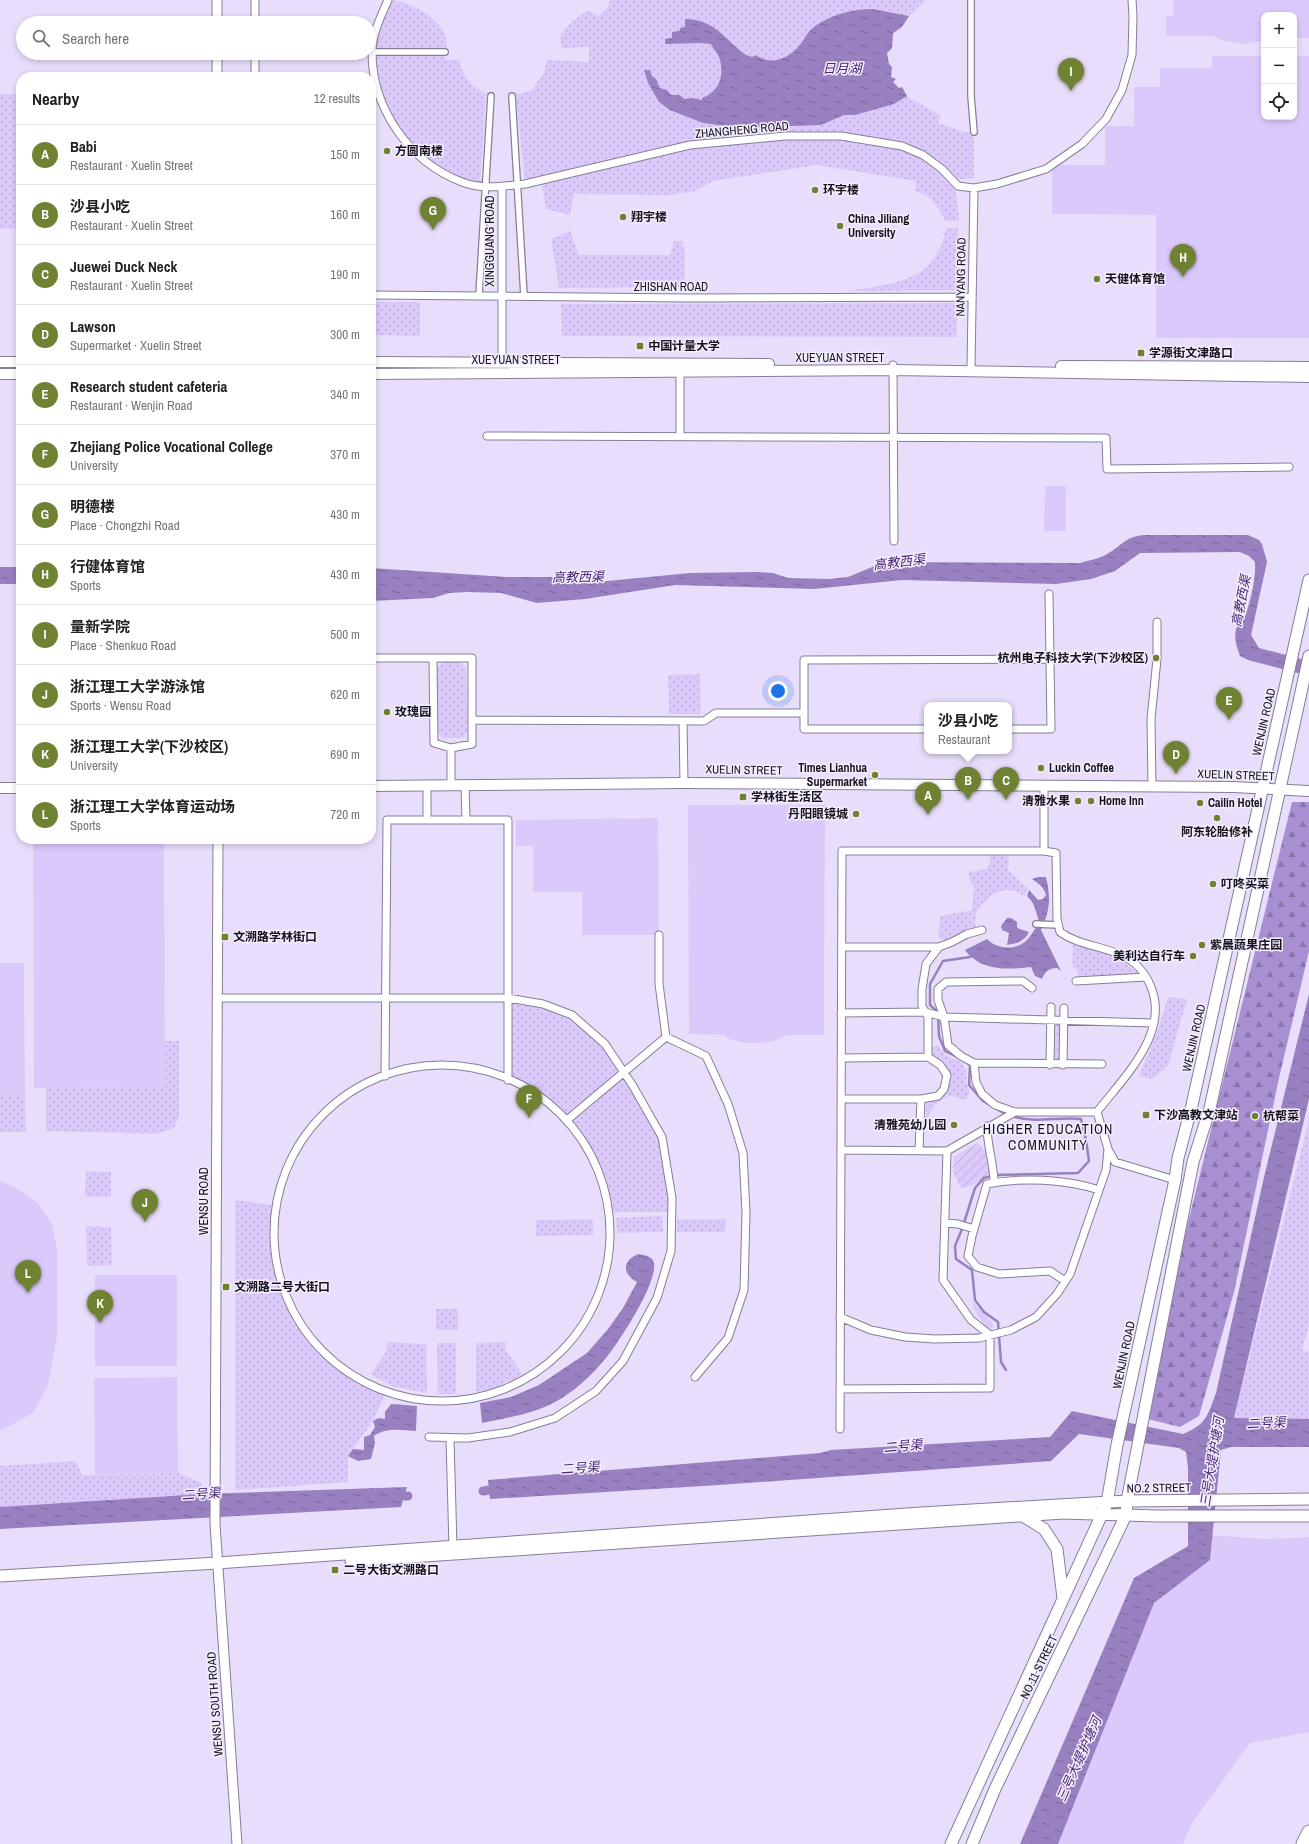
<!DOCTYPE html>
<meta charset="utf-8">
<style>
:root{--surface:#fff;--page:#f2f2f2;--text:#202124;--muted:#757577;--line:#e0e0e0;--accent:#6f8232}
body{margin:0;font-family:"Archivo Narrow","Noto Sans SC",sans-serif;background:var(--page);color:var(--text)}
.controls{position:absolute;right:12px;top:12px;display:grid;overflow:hidden;border-radius:8px;box-shadow:0 2px 6px #0003}
.controls button{width:36px;height:36px;display:grid;place-items:center;padding:0;border:0;border-bottom:1px solid var(--line);background:var(--surface);color:var(--text);font:20px sans-serif}
.you{position:absolute;left:778px;top:691px;width:14px;height:14px;margin:-10px;border:3px solid #fff;border-radius:50%;background:#1a73e8;box-shadow:0 0 0 6px #1a73e833}
.badge{display:grid;place-items:center;width:26px;height:26px;border-radius:50%;background:var(--accent);color:#fff;font-size:13px;font-weight:700}
.pin{position:absolute;translate:-50% -33px;filter:drop-shadow(0 1px 2px #0008)}
.pin::after{content:'';position:absolute;top:21px;width:14px;height:12px;background:inherit;clip-path:polygon(0 0,100% 0,50% 100%)}
.popup{position:absolute;left:924px;top:702px;width:88px;height:52px;box-sizing:border-box;display:grid;place-content:center;border-radius:8px;background:var(--surface);filter:drop-shadow(0 1px 3px #0005);font-size:13px;white-space:nowrap;color:var(--muted)}
.popup b{font-size:15px;color:var(--text)}
.popup::after{content:'';position:absolute;left:50%;top:100%;margin-left:-8px;border:8px solid transparent;border-top-color:var(--surface)}
.list{margin:0;padding:0;list-style:none}
h2{display:flex;justify-content:space-between;align-items:center;height:52px;margin:0;padding:0 16px;font-size:17px}
h2 small{font-size:13px;font-weight:400;color:var(--muted)}
.list li{display:grid;grid-template-columns:26px 1fr auto;gap:12px;align-items:center;box-sizing:border-box;height:60px;padding:0 16px;border-top:1px solid var(--line)}
.list b{display:block;font-size:15px;white-space:nowrap}
.list p{margin:0;font-size:13px;white-space:nowrap;color:var(--muted)}
.list em{font-size:13px;font-style:normal;color:var(--muted)}
.icon{flex:none;width:22px;height:22px;fill:none;stroke:currentColor;stroke-width:2;stroke-linecap:round;stroke-linejoin:round}
.map{position:relative;flex:none;width:1309px;height:1844px;overflow:hidden}
.search{position:absolute;background:var(--surface);box-shadow:0 2px 6px #0003;left:16px;top:16px;width:360px;height:44px;display:flex;align-items:center;gap:10px;box-sizing:border-box;padding:0 14px;border-radius:22px;color:var(--muted);font-size:15px}
.panel{position:absolute;background:var(--surface);box-shadow:0 2px 6px #0003;left:16px;top:72px;width:360px;height:772px;border-radius:16px}
.map>svg:first-child{display:block}
.grass{fill:url(#grass-dots)}
.forest{fill:url(#forest-firs)}
.park{fill:#dbc9fc}
.garden{fill:url(#garden-furrows)}
.water{fill:url(#water-ripples)}
.lines{fill:none;stroke-linecap:round;stroke-linejoin:round}
.stream{stroke:#9980c1;stroke-width:2.5}
.canal{stroke:#9980c1;stroke-width:9}
.pedestrian-casing{stroke:#867e97;stroke-width:8}
.minor-casing{stroke:#867e97;stroke-width:9}
.tertiary-casing{stroke:#867e97;stroke-width:11}
.secondary-casing{stroke:#867e97;stroke-width:12}
.primary-casing{stroke:#867e97;stroke-width:13}
.motorway-casing{stroke:#867e97;stroke-width:15}
.pedestrian{stroke:#fff;stroke-width:5.5}
.minor{stroke:#fff;stroke-width:7}
.tertiary{stroke:#fff;stroke-width:9}
.secondary{stroke:#fff;stroke-width:10}
.primary{stroke:#fff;stroke-width:11}
.motorway{stroke:#fff;stroke-width:13}
.poi-dot{fill:#6f8232;stroke:#f4eeff;stroke-width:1.5}
.labels{text-anchor:middle;dominant-baseline:central;stroke-width:3;stroke-linejoin:round;paint-order:stroke}
.street-label{font-size:12px;fill:#16121c;stroke:#f4eeff}
.poi-label{font-size:12px;font-weight:bold;fill:#16121c;stroke:#f4eeff;text-anchor:start}
.water-label{font-size:13px;font-style:italic;fill:#492574;stroke:#f4eeff}
.quarter-label{font-size:14px;letter-spacing:1px;fill:#16121c;stroke:#f4eeff}
</style>
<div class="map">
<svg width="1309" height="1844" viewBox="0 0 1309 1844">
<defs>
<pattern id="grass-dots" width="8" height="8" patternUnits="userSpaceOnUse"><rect width="8" height="8" fill="#dbc9fc"/><path d="M2 2h.1M6 6h.1" fill="none" stroke="#bbacd7" stroke-width="1.8" stroke-linecap="round"/></pattern>
<pattern id="forest-firs" width="22" height="20" patternUnits="userSpaceOnUse"><rect width="22" height="20" fill="#a88fd2"/><path d="M5 1l3.5 6h-7zM16 11l3.5 6h-7z" fill="#8873aa"/></pattern>
<pattern id="garden-furrows" width="10" height="10" patternUnits="userSpaceOnUse"><rect width="10" height="10" fill="#dbc9fc"/><path d="M-1 1l2-2M0 10L10 0M9 11l2-2" fill="none" stroke="#bbacd7"/></pattern>
<pattern id="water-ripples" width="26" height="14" patternUnits="userSpaceOnUse"><rect width="26" height="14" fill="#9980c1"/><path d="M2 4q2-2 4 0t4 0M15 11q2-2 4 0t4 0" fill="none" stroke="#7c679c"/></pattern>
</defs>
<rect width="100%" height="100%" fill="#e8defb"/>
<path class="grass" d="M388,0C407,0 438,16 445,35C448,41 445,53 445,60H459C464,79 470,84 486,94L480,186L437,170L391,124L376,87L372,52Z
M611,0H925L909,16L879,33V85L907,96L941,116L938,123L965,132H974V178L952,180L957,197L959,221H945C938,206 932,196 915,191L916,181L817,165L713,181L696,191L669,195L574,194L570,215L546,209L541,181L525,184L516,95L532,90L544,73L547,60L589,62V47L562,48L560,37C568,25 576,18 588,10L598,16L606,9Z
M0,94H21V229H0Z
M946,228H958V290L849,291C895,282 935,284 946,228Z
M570,231L579,255H670L674,241H682L685,251V287L559,288L551,239Z
M371,302H420V336L371,335Z
M957,303V337L562,336L561,304Z
M443,661H459L466,668L467,732L463,738H442L438,732L437,669Z
M700,674L701,714H669L668,675Z
M990,855L1009,856L1008,870L1027,888L1025,896C1010,887 998,888 986,901C982,904 978,909 976,914C975,918 976,925 976,930L946,941L938,937L940,916L972,910L974,886L970,881L969,872L986,869L990,863Z
M1073,945L1097,951L1120,959L1139,974L1079,978L1078,972L1072,965Z
M1168,997L1187,999L1168,1066L1152,1079L1139,1076L1158,1030Z
M508,998L572,1015L605,1044L662,1137L672,1212H608V1203L593,1158L567,1120L530,1090L508,1080Z
M1055,1024H1062L1060,1062L1053,1061Z
M165,1041H179V1117L174,1128L157,1134L46,1131V1088L165,1087Z
M937,1045L946,1055L962,1063L967,1072L966,1082L970,1093L966,1100C961,1099 954,1096 950,1096C937,1099 930,1111 926,1122V1107L928,1094L937,1092L943,1080L940,1070L931,1055L932,1048Z
M0,1095H25L26,1132H0Z
M1309,1119V1325L1302,1351L1309,1352V1419L1234,1418Z
M86,1171L111,1172V1197H85Z
M235,1200L275,1205L274,1252L286,1298L310,1338L344,1370L386,1392L373,1421L348,1456V1482L235,1490Z
M662,1216L663,1232L617,1233L616,1218Z
M593,1219V1235L536,1236V1220Z
M677,1219H726L725,1232H677Z
M86,1226L111,1227L112,1265L87,1266Z
M436,1309H458V1330H436Z
M387,1342L426,1344L427,1393L391,1386L371,1374L386,1352Z
M506,1342L505,1349L523,1375L494,1388L476,1392V1343Z
M437,1343H456V1394H438Z
M76,1461L82,1475L178,1473L202,1483V1494L0,1507V1466Z"/>
<path class="forest" d="M1292,802H1309V951L1279,1078L1234,1292L1199,1416L1180,1427L1140,1417Z"/>
<path class="park" d="M1173,0H1309V38H1294V15H1264V40L1257,42L1240,44L1225,41L1212,36H1166V16H1173Z
M1212,56H1264V117H1294V56H1309V338H1156V215L1052,214V165H1105V126H1134V87H1160V68H1212Z
M1045,486H1066V531H1044Z
M688,805H825L824,1035H787L777,1040L764,1043H745L729,1039L723,1035L689,1034Z
M658,818L659,935H582V892H533V846H516V820Z
M33,839H164L165,1087L34,1088Z
M0,963H24L25,1095H0Z
M0,1181L13,1186L38,1203L52,1224L57,1249V1337L48,1385L33,1413L0,1431Z
M95,1275H177V1366H95Z
M973,1302L991,1321L994,1327L988,1331L973,1308Z
M177,1377L178,1473L95,1474L94,1378Z
M1207,1535L1268,1539L1309,1537V1732L1250,1743L1192,1823L1183,1844H1041L1138,1590Z"/>
<path class="garden" d="M977,1143L988,1153L994,1170L974,1185L961,1188L953,1172L954,1157Z"/>
<path class="water" d="M872,9L909,16L902,27L893,33L892,48L887,53L889,64L892,67L891,77L896,79L893,82L899,88L902,87L907,96L894,104L855,115H844L821,125L761,127L718,125L703,123L670,110L659,102L648,83L644,70H650L652,76L657,80V82L660,88L667,90L671,95H679L685,99L692,98L702,100V98C720,92 725,74 719,57C718,53 713,49 711,44L701,43L665,44V39L672,38V32L680,31V28L685,27V19C715,19 724,39 746,55L752,57L756,55C770,66 788,59 799,46C804,40 807,32 814,27C829,15 853,9 872,9Z
M1144,535H1248L1259,540L1262,544L1267,562L1251,635L1259,648L1309,661V676L1248,660L1240,656C1236,645 1232,634 1239,623C1241,620 1245,618 1246,614C1251,598 1256,579 1255,562L1249,556L1240,552L1140,553L1115,571L1091,579L1056,584L902,580L814,589L675,585L585,599L537,603L501,593L468,592L449,593L433,598L371,601V568L507,577H551L570,581L597,582L690,573L757,572L773,573L788,578L829,579L848,577L877,565L895,562L1080,563C1089,560 1099,559 1107,554C1123,545 1124,537 1144,535Z
M0,567H21V584H0Z
M1038,877H1046C1051,898 1050,911 1041,930L1061,971L1057,968C1048,968 1045,972 1042,979L1035,976L1031,967C1008,970 980,971 965,950L987,939C997,949 1014,951 1026,941C1031,936 1035,929 1039,922C1036,912 1035,903 1027,896L1029,890L1038,900L1043,899L1046,895C1044,887 1038,883 1032,879Z
M1007,918H1011L1017,922V928L1029,932C1025,941 1016,944 1007,945L1009,933L1002,930L1001,926Z
M1309,994V1099L1234,1418L1309,1419V1447H1231L1221,1450L1210,1560L1154,1603L1058,1844H1020L1134,1578L1188,1546V1468L1186,1452L1179,1448L1079,1434L1051,1461L719,1485L490,1499L488,1480L820,1453L831,1450L1050,1437L1072,1411L1183,1434C1207,1424 1207,1416 1216,1393L1264,1177Z
M638,1254C643,1255 648,1255 652,1259C665,1273 617,1345 606,1358C592,1375 574,1392 555,1402C533,1414 506,1418 482,1423L480,1403L511,1397L539,1385L587,1353L608,1329L623,1308L637,1282C622,1274 622,1261 638,1254Z
M391,1404L417,1406L416,1431C402,1430 386,1427 374,1436L375,1443L371,1459L358,1461L348,1456L353,1449L364,1450V1437L370,1435L375,1427L373,1421L378,1418L385,1419V1412Z
M407,1487L401,1507L0,1529V1507L202,1494Z"/>
<g class="lines">
<path class="stream" d="M961,1059L945,1051L939,1036L938,1012L930,1005V984L943,961L970,957
M967,1063L970,1065L969,1085L983,1101L1007,1115
M1006,1370L1001,1362L998,1322L984,1312L975,1300L972,1270L956,1259L955,1246L962,1229L975,1188L984,1178L995,1175L1078,1173L1089,1161L1086,1140L1081,1119C1059,1116 1033,1124 1012,1116"/>
<path class="canal" d="M483,1491L489,1490
M405,1496H408"/>
<defs>
<path id="pedestrian" d="M971,0V96L974,132
M372,52H445
M512,96L524,296
M479,295L491,96
M1036,924L1058,925"/>
<path id="minor" d="M255,0V23
M388,0C381,16 372,34 372,52C372,108 409,162 462,182C481,190 505,186 525,184L690,145L785,136H841L902,146L923,155L942,169L958,186L974,188L997,184L1046,169L1082,144L1106,119L1122,90L1132,55L1133,16L1132,0
M217,53H268
M255,77V53
M502,187V363
M371,295L689,298L972,297
M893,365L894,541
M971,366L974,188
M680,368V436
M487,436L1106,438L1107,469L1289,467
M371,658H472V744L451,748
M433,658L434,743L451,748V786
M804,713V660L1050,659
M472,720L704,721L716,713H804V729H927
M683,721L684,783
M1009,729H1051L1049,594
M465,785L466,820
M1152,787L1151,719L1157,659V622
M427,820V786
M659,935V984L666,1037L706,1056L728,1104L743,1153L746,1213L744,1290L728,1338L695,1377
M842,947H939
M1076,981L1146,977
M1032,988L1023,981L946,982L938,989V1000L944,1017L948,1045L961,1056L974,1063L976,1082L982,1094L995,1105L1015,1112H1097
M218,998H508L543,1004L572,1015L605,1044L633,1086L662,1137L672,1198L671,1251L657,1298L623,1361L596,1391L555,1418L510,1432L468,1438L429,1437
M841,1013L925,1012L944,1017L1153,1023
M928,1057V1017L922,1006V989L926,964L939,947L952,942L967,934L982,930
M841,1058L928,1057L940,1065L947,1075L944,1089L938,1096L921,1099
M974,1063L1102,1064
M1050,1065L1051,1007
M1063,1065L1064,1008
M274 1233a168 168 0 1 1 336 0a168 168 0 1 1-336 0Z
M385,1076L387,820H508V1080
M842,1099H921L919,1150
M567,1120L666,1037
M987,1126C987,1146 994,1164 994,1183
M1108,1149L1115,1162L1175,1180
M841,1150L947,1151L1015,1112
M945,1223L958,1224L974,1229
M1065,1281L1050,1271L999,1274L977,1267L968,1256L972,1236L987,1184C1021,1177 1066,1179 1099,1190
M840,1317L871,1330L905,1337L935,1339L979,1338L1011,1330L1036,1317L1057,1294L1070,1274L1106,1170L1108,1149L1097,1112C1123,1078 1170,1034 1151,987C1146,974 1136,962 1123,956C1103,946 1078,945 1060,932L1057,919L1056,853L1044,851V786
M840,1389L990,1388V1335L971,1320L943,1280L947,1151
M840,1429L842,851H1044
M450,1439L453,1547"/>
<path id="tertiary" d="M217,23V0
M217,53V77
M218,839L215,1524L237,1844"/>
<path id="secondary" d="M0,362H21
M371,362L769,364
M1061,366L1309,367
M0,374H21
M371,374L893,370L1309,377
M371,786L684,783L1234,787L1309,791
M0,788H21"/>
<path id="primary" d="M1023,1516L1044,1529L1057,1549L1063,1598
M351,1561L1063,1513L1157,1516H1309
M0,1576L217,1563L921,1513L1127,1501L1309,1499
M951,1844L1107,1503L1117,1445L1175,1180L1178,1158L1192,1105L1309,580
M972,1844L995,1789L1126,1515L1127,1501L1193,1162L1210,1108L1309,656"/>
<path id="motorway" d="M1303,1844L1309,1832"/>
</defs>
<use href="#pedestrian" class="pedestrian-casing"/>
<use href="#minor" class="minor-casing"/>
<use href="#tertiary" class="tertiary-casing"/>
<use href="#secondary" class="secondary-casing"/>
<use href="#primary" class="primary-casing"/>
<use href="#motorway" class="motorway-casing"/>
<use href="#pedestrian" class="pedestrian"/>
<use href="#minor" class="minor"/>
<use href="#tertiary" class="tertiary"/>
<use href="#secondary" class="secondary"/>
<use href="#primary" class="primary"/>
<use href="#motorway" class="motorway"/>
</g>
<g class="poi-dot">
<circle cx="387" cy="151" r="4"/>
<circle cx="815" cy="190" r="4"/>
<circle cx="623" cy="217" r="4"/>
<circle cx="840" cy="226" r="4"/>
<circle cx="1097" cy="279" r="4"/>
<rect x="636" y="342" width="8" height="8" rx="2"/>
<rect x="1137" y="349" width="8" height="8" rx="2"/>
<circle cx="1156" cy="658" r="4"/>
<circle cx="387" cy="712" r="4"/>
<circle cx="1041" cy="768" r="4"/>
<circle cx="875" cy="775" r="4"/>
<rect x="739" y="793" width="8" height="8" rx="2"/>
<circle cx="1078" cy="801" r="4"/>
<circle cx="1091" cy="801" r="4"/>
<circle cx="1200" cy="803" r="4"/>
<circle cx="856" cy="814" r="4"/>
<circle cx="1217" cy="818" r="4"/>
<circle cx="1213" cy="884" r="4"/>
<rect x="221" y="933" width="8" height="8" rx="2"/>
<circle cx="1202" cy="945" r="4"/>
<circle cx="1193" cy="956" r="4"/>
<rect x="1142" y="1111" width="8" height="8" rx="2"/>
<circle cx="1255" cy="1116" r="4"/>
<circle cx="954" cy="1125" r="4"/>
<rect x="222" y="1283" width="8" height="8" rx="2"/>
<rect x="331" y="1566" width="8" height="8" rx="2"/>
</g>
<g class="labels">
<g class="street-label">
<text transform="translate(742 130) rotate(-5)">ZHANGHENG ROAD</text>
<text transform="translate(490 241) rotate(-90)">XINGGUANG ROAD</text>
<text transform="translate(961 277) rotate(-89)">NANYANG ROAD</text>
<text x="671" y="287">ZHISHAN ROAD</text>
<text x="840" y="358">XUEYUAN STREET</text>
<text x="516" y="360">XUEYUAN STREET</text>
<text transform="translate(1264 722) rotate(-77)">WENJIN ROAD</text>
<text transform="translate(744 770) rotate(1)">XUELIN STREET</text>
<text transform="translate(1236 775) rotate(2)">XUELIN STREET</text>
<text transform="translate(1194 1038) rotate(-77)">WENJIN ROAD</text>
<text transform="translate(204 1201) rotate(-90)">WENSU ROAD</text>
<text transform="translate(1124 1355) rotate(-78)">WENJIN ROAD</text>
<text transform="translate(1159 1488) rotate(-1)">NO.2 STREET</text>
<text transform="translate(1039 1667) rotate(-64)">NO.11 STREET</text>
<text transform="translate(215 1704) rotate(-94)">WENSU SOUTH ROAD</text>
</g>
<g class="poi-label">
<text x="395" y="151">方圆南楼</text>
<text x="823" y="190">环宇楼</text>
<text x="631" y="217">翔宇楼</text>
<text x="848" y="219">China Jiliang<tspan x="848" dy="14">University</tspan></text>
<text x="1105" y="279">天健体育馆</text>
<text x="648" y="346">中国计量大学</text>
<text x="1149" y="353">学源街文津路口</text>
<text x="1148" y="658" text-anchor="end">杭州电子科技大学(下沙校区)</text>
<text x="395" y="712">玫瑰园</text>
<text x="867" y="768" text-anchor="end">Times Lianhua<tspan x="867" dy="14">Supermarket</tspan></text>
<text x="1049" y="768">Luckin Coffee</text>
<text x="751" y="797">学林街生活区</text>
<text x="1070" y="801" text-anchor="end">清雅水果</text>
<text x="1099" y="801">Home Inn</text>
<text x="1208" y="803">Cailin Hotel</text>
<text x="848" y="814" text-anchor="end">丹阳眼镜城</text>
<text x="1217" y="832" text-anchor="middle">阿东轮胎修补</text>
<text x="1221" y="884">叮咚买菜</text>
<text x="233" y="937">文溯路学林街口</text>
<text x="1210" y="945">紫晨蔬果庄园</text>
<text x="1185" y="956" text-anchor="end">美利达自行车</text>
<text x="1154" y="1115">下沙高教文津站</text>
<text x="1263" y="1116">杭帮菜</text>
<text x="946" y="1125" text-anchor="end">清雅苑幼儿园</text>
<text x="234" y="1287">文溯路二号大街口</text>
<text x="343" y="1570">二号大街文溯路口</text>
</g>
<g class="water-label">
<text x="842" y="68">日月湖</text>
<text transform="translate(899 562) rotate(-7)">高教西渠</text>
<text transform="translate(578 577) rotate(-1)">高教西渠</text>
<text transform="translate(1241 601) rotate(-79)">高教西渠</text>
<text transform="translate(1266 1423) rotate(-3)">二号渠</text>
<text transform="translate(903 1446) rotate(-5)">二号渠</text>
<text transform="translate(1212 1462) rotate(-81)">三号大堤护塘河</text>
<text transform="translate(580 1468) rotate(-4)">二号渠</text>
<text transform="translate(201 1494) rotate(-4)">二号渠</text>
<text transform="translate(1079 1759) rotate(-66)">三号大堤护塘河</text>
</g>
<g class="quarter-label">
<text x="1048" y="1129">HIGHER EDUCATION<tspan x="1048" dy="16">COMMUNITY</tspan></text>
</g>
</g>
</svg>
<div class="controls">
<button>+</button>
<button>−</button>
<button><svg class="icon" aria-label="locate" viewBox="0 0 24 24"><circle cx="12" cy="12" r="6"/><path d="M12 2v4M12 18v4M2 12h4M18 12h4"/></svg></button>
</div>
<div class="you"></div>
<div class="pin badge" style="left:928px;top:815px">A</div>
<div class="pin badge" style="left:968px;top:800px">B</div>
<div class="popup"><b>沙县小吃</b>Restaurant</div>
<div class="pin badge" style="left:1006px;top:800px">C</div>
<div class="pin badge" style="left:1176px;top:774px">D</div>
<div class="pin badge" style="left:1229px;top:720px">E</div>
<div class="pin badge" style="left:529px;top:1118px">F</div>
<div class="pin badge" style="left:433px;top:230px">G</div>
<div class="pin badge" style="left:1183px;top:277px">H</div>
<div class="pin badge" style="left:1071px;top:91px">I</div>
<div class="pin badge" style="left:145px;top:1222px">J</div>
<div class="pin badge" style="left:100px;top:1323px">K</div>
<div class="pin badge" style="left:28px;top:1293px">L</div>
<div class="search"><svg class="icon" aria-label="search" viewBox="0 0 24 24"><circle cx="10" cy="10" r="6"/><path d="M15 15l6 6"/></svg>Search here</div>
<section class="panel">
<h2>Nearby<small>12 results</small></h2>
<ul class="list">
<li><span class="badge">A</span><div><b>Babi</b><p>Restaurant · Xuelin Street</p></div><em>150 m</em></li>
<li><span class="badge">B</span><div><b>沙县小吃</b><p>Restaurant · Xuelin Street</p></div><em>160 m</em></li>
<li><span class="badge">C</span><div><b>Juewei Duck Neck</b><p>Restaurant · Xuelin Street</p></div><em>190 m</em></li>
<li><span class="badge">D</span><div><b>Lawson</b><p>Supermarket · Xuelin Street</p></div><em>300 m</em></li>
<li><span class="badge">E</span><div><b>Research student cafeteria</b><p>Restaurant · Wenjin Road</p></div><em>340 m</em></li>
<li><span class="badge">F</span><div><b>Zhejiang Police Vocational College</b><p>University</p></div><em>370 m</em></li>
<li><span class="badge">G</span><div><b>明德楼</b><p>Place · Chongzhi Road</p></div><em>430 m</em></li>
<li><span class="badge">H</span><div><b>行健体育馆</b><p>Sports</p></div><em>430 m</em></li>
<li><span class="badge">I</span><div><b>量新学院</b><p>Place · Shenkuo Road</p></div><em>500 m</em></li>
<li><span class="badge">J</span><div><b>浙江理工大学游泳馆</b><p>Sports · Wensu Road</p></div><em>620 m</em></li>
<li><span class="badge">K</span><div><b>浙江理工大学(下沙校区)</b><p>University</p></div><em>690 m</em></li>
<li><span class="badge">L</span><div><b>浙江理工大学体育运动场</b><p>Sports</p></div><em>720 m</em></li>
</ul>
</section>
</div>
